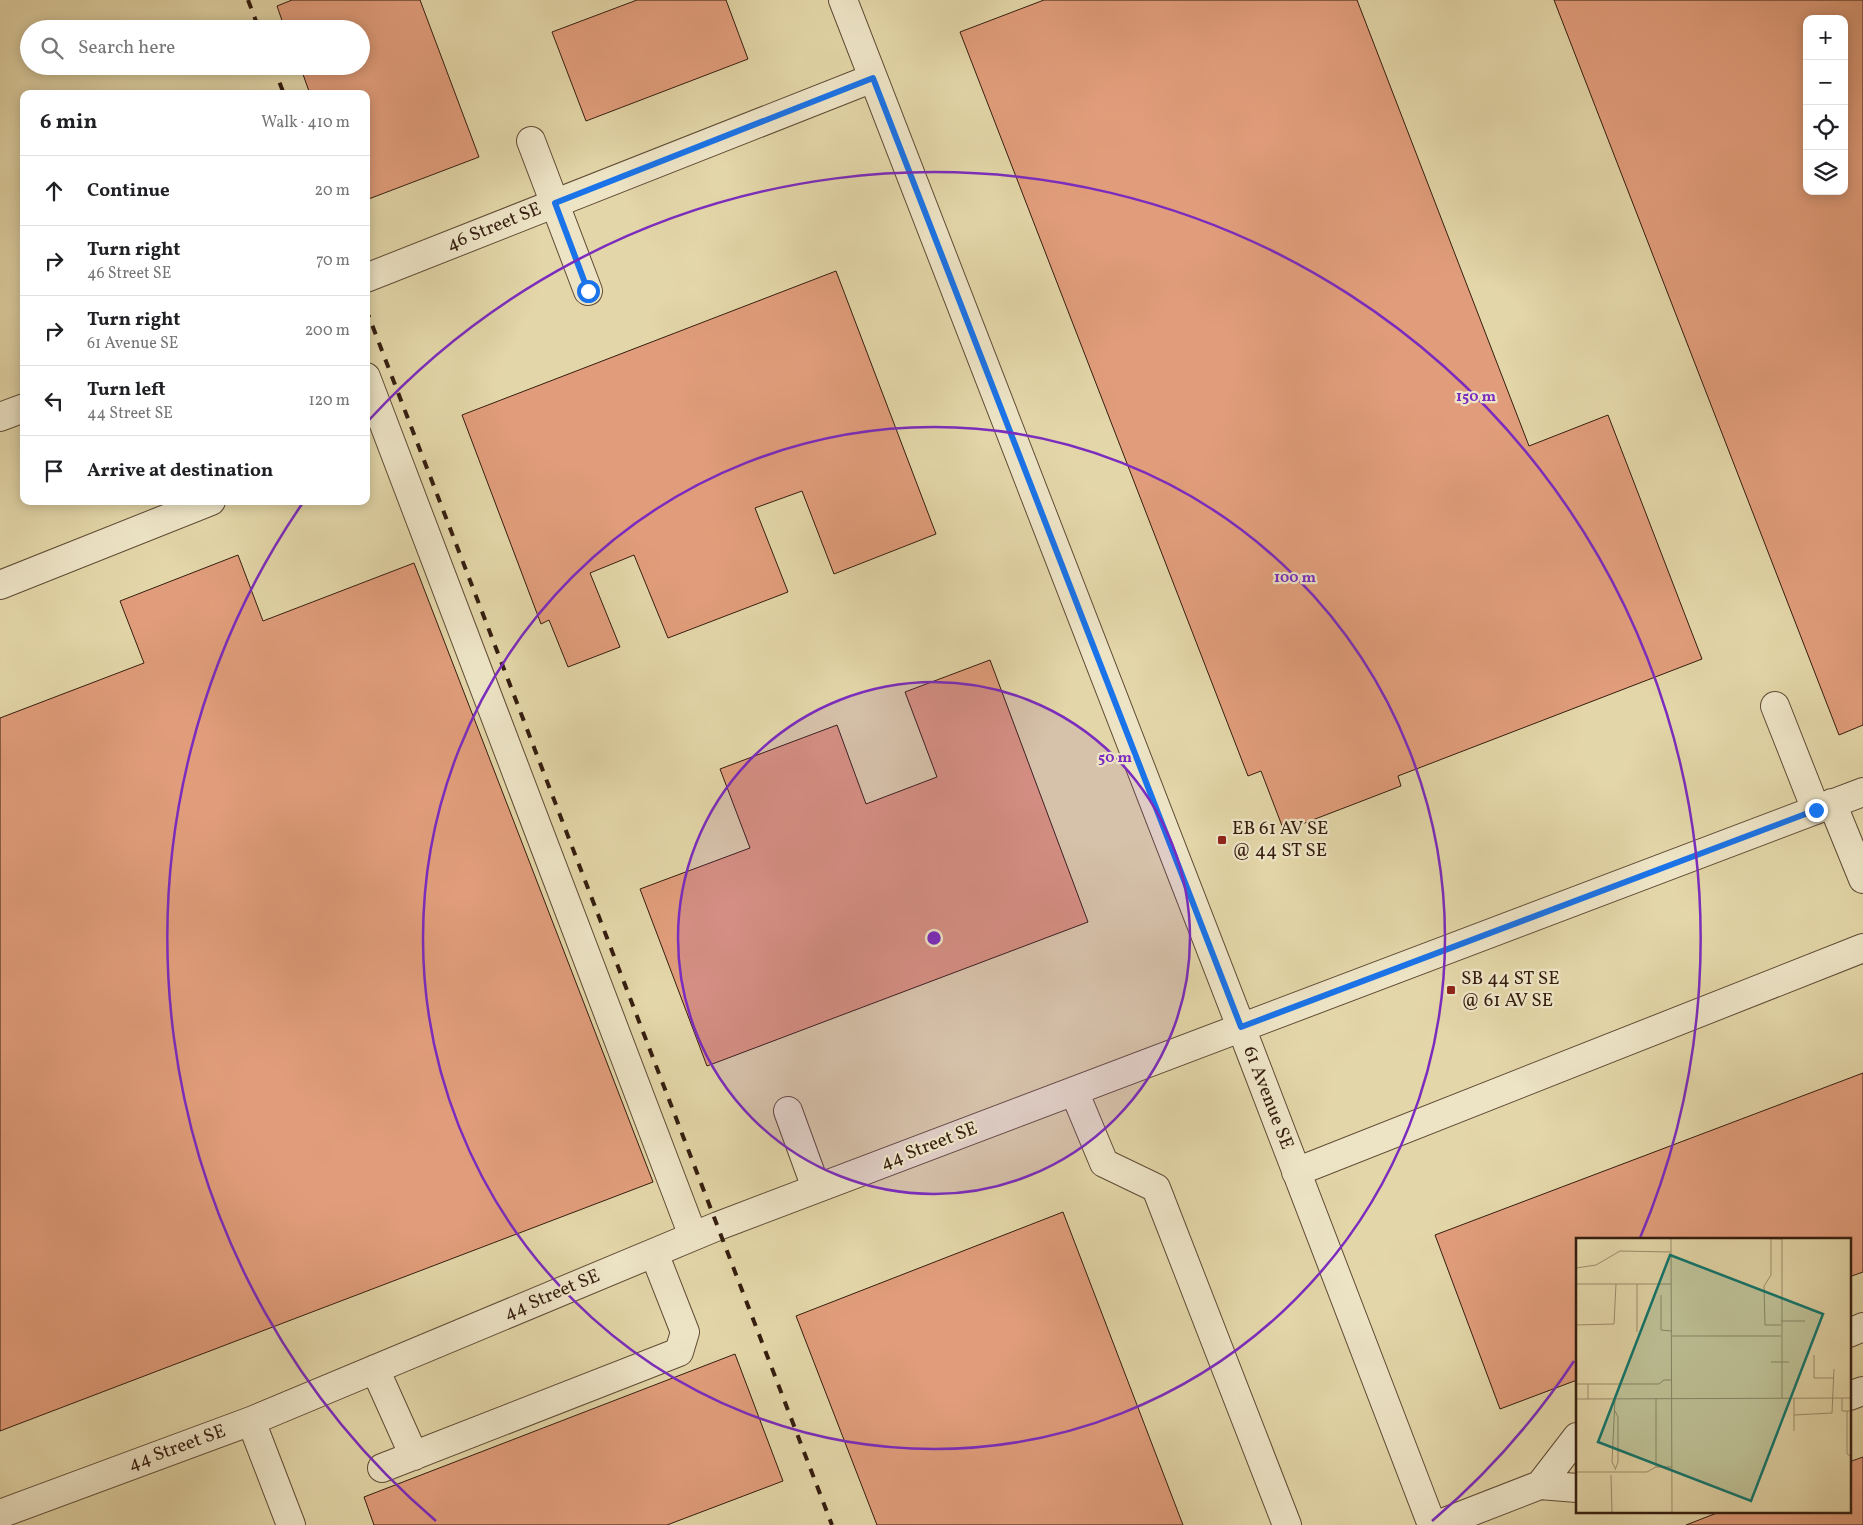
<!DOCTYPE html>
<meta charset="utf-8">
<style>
:root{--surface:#fff;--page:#f2f2f2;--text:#202124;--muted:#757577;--line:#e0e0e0}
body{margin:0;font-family:Vollkorn,serif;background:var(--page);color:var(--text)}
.controls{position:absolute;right:15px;top:15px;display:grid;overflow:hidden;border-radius:10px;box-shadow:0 2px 12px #0003}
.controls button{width:45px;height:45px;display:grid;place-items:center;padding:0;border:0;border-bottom:1px solid var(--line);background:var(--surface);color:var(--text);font:25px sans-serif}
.stop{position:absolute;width:15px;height:15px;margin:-11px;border:4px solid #1a73e8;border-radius:50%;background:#fff}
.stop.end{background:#1a73e8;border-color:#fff;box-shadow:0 1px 5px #0008}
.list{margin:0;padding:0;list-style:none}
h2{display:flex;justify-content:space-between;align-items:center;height:65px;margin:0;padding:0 20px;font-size:21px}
h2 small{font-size:16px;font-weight:400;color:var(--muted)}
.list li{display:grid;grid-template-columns:32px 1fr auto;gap:15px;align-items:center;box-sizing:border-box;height:70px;padding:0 20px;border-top:1px solid var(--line)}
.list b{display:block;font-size:19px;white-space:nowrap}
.list p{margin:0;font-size:16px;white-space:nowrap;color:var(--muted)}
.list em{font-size:16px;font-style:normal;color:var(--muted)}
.icon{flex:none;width:28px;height:28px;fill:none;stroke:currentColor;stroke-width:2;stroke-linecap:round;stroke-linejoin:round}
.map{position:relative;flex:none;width:1863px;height:1525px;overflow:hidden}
.search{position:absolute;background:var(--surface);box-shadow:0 2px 12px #0003;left:20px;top:20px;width:350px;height:55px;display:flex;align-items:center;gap:12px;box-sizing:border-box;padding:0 18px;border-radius:28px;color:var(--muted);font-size:19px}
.panel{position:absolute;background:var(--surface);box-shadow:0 2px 12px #0003;left:20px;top:90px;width:350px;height:415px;border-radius:10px}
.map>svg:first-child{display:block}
.building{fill:#e19d7b;stroke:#351d0f;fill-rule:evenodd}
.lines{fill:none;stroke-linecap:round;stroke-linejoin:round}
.minor-casing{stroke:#604b35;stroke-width:30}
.minor{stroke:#ede4c6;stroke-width:28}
.rail{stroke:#351d0f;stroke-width:4;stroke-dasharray:9 9;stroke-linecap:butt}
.route{stroke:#1a73e8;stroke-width:6}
.ring{fill:none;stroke:#7b2cbf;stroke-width:2.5}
.poi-dot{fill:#8f2418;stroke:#ede4c6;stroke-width:2}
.labels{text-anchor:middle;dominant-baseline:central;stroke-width:4.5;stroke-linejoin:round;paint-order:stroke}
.street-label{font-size:19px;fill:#351d0f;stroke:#ede4c6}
.poi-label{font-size:19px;fill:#351d0f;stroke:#ede4c6;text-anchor:start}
.inset-road{fill:none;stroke:#9d8c6b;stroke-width:1}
.view{fill:#0f766e;fill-opacity:0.15;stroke:#0f766e;stroke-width:2.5}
.inset-edge{fill:none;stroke:#351d0f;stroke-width:2.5}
.centre{fill:#7b2cbf;stroke:#ede4c6;stroke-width:2.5}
.ring-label{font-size:15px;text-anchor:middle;font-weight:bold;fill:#7b2cbf;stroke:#ede4c6;stroke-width:4.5;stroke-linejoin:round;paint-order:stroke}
</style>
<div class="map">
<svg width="1863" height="1525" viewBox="0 0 1863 1525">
<rect width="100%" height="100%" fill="#e3d6a8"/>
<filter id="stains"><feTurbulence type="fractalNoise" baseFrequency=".004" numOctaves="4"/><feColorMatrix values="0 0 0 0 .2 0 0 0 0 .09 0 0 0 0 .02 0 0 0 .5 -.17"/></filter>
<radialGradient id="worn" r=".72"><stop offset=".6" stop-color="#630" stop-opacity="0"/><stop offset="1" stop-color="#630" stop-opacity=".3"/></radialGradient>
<path class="building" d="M292,0H420L479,157L366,200V94H310L300,66H361V29H285L277,6Z
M637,0H726L748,59L586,121L552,32Z
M1044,0H1357L1529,446L1608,415L1702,659L1398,776L1401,786L1284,831L1261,771L1248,776L960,32Z
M1554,0H1863V725L1839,735ZM1807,19H1844V191H1807Z
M836,271L936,534L834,574L802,491L755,508L788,592L668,638L634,555L590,573L620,647L568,667L549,620L541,624L462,415Z
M238,555L263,621L414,563L653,1182L0,1431V718L144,663L120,601Z
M990,660L1088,922L707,1066L640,889L750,848L720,769L837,725L866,804L937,777L905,692Z
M1863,1073V1272L1849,1277V1239H1577V1380L1500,1409L1435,1235Z
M1063,1212L1183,1525H877L796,1316Z
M735,1354L783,1481L667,1525H374L364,1497Z
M1863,1457V1525H1686L1722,1511H1849V1462Z"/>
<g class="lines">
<defs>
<path id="minor" d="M843,0L1241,1027L1432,1525
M531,141L588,291
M366,278L873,78
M366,377L693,1236
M0,417L24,408
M0,585L211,501
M1775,706L1816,810
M1832,803L1863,879
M1074,1091L1104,1163L1156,1188L1287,1525
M788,1111L816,1188
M1296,1172L1863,948
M1849,1333L1863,1327
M375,1369L414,1456
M1849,1396L1863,1391
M251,1421L291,1525
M382,1468L679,1352L685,1332L654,1253
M1540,1485L1577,1437
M0,1514L251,1421L718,1226L1863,792
M1437,1525L1540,1485L1577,1488"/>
</defs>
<use href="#minor" class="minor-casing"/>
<use href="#minor" class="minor"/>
<path class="rail" d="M248,0L259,29
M273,66L284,94
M366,309L832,1525"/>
</g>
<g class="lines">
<path class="route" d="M588,291L555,203L873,78L1241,1027L1816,810"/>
</g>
<circle cx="934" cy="938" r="256" fill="#7b2cbf" fill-opacity=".12"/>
<g class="ring">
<circle cx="934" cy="938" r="256"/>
<circle cx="934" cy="938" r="511"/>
<path d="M1574 1361A767 767 0 0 1 1432 1521M436 1521A767 767 0 0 1 302 504M369 420A767 767 0 0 1 1640 1238"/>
</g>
<g class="poi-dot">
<rect x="1217" y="835" width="10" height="10" rx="2.5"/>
<rect x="1446" y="985" width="10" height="10" rx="2.5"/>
</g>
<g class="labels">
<g class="street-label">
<text transform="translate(494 227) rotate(-22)">46 Street SE</text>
<text transform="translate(1268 1098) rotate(69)">61 Avenue SE</text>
<text transform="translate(929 1146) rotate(-21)">44 Street SE</text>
<text transform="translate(552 1295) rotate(-23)">44 Street SE</text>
<text transform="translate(177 1448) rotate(-20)">44 Street SE</text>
</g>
<g class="poi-label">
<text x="1232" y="829">EB 61 AV SE<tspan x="1232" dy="22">@ 44 ST SE</tspan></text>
<text x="1461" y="979">SB 44 ST SE<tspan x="1461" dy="22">@ 61 AV SE</tspan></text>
</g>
</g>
<g transform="translate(1576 1238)">
<rect width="275" height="275" fill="#e3d6a8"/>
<path class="inset-road" d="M95,0L96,275M167,0L206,1M195,0V37L188,48L189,87H205M206,0V160M0,30L20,27L44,13L95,14M0,46H95M61,46V94M85,57V92L96,93M205,83H229M0,87L38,86L40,46M96,98H205M238,117V140H258M195,124H213M0,146H83L88,142H96M12,146V161M218,160V193M266,160V173H275M0,161L275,160M39,161L36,224L39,230M80,161V229M39,173L42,179V224L39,232M271,173V216L275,218M218,177L256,175L258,131M0,234H71L80,229H96M35,237L36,275"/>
<path class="view" d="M94,17L247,76L175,263L22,204Z"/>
<rect width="275" height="275" class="inset-edge"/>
</g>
<circle cx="934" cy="938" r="8" class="centre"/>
<g class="ring-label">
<text x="1476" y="401">150 m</text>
<text x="1295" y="582">100 m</text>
<text x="1115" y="762">50 m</text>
</g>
<rect width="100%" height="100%" filter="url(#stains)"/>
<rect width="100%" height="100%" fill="url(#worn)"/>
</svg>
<div class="controls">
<button>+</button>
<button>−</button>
<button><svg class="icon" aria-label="locate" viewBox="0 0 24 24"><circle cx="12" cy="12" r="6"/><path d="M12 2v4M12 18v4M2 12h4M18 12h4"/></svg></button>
<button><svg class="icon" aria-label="layers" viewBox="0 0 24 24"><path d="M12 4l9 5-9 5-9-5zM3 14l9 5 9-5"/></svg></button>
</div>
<div class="stop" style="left:588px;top:291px"></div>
<div class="stop end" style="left:1816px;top:810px"></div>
<div class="search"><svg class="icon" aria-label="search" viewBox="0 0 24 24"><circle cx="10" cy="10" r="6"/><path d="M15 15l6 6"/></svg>Search here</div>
<section class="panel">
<h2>6 min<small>Walk · 410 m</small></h2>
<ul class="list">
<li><svg class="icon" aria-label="ahead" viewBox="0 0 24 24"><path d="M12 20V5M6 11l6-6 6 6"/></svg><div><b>Continue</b></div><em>20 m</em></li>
<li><svg class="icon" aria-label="right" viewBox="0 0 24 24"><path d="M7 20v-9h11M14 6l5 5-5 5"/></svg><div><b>Turn right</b><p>46 Street SE</p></div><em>70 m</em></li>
<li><svg class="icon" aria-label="right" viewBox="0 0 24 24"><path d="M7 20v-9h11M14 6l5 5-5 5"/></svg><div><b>Turn right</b><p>61 Avenue SE</p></div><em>200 m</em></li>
<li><svg class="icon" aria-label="left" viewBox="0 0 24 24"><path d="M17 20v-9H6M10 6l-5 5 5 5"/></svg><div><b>Turn left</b><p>44 Street SE</p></div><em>120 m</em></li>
<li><svg class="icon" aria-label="arrive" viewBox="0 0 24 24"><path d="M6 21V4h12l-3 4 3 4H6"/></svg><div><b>Arrive at destination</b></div></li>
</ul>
</section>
</div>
